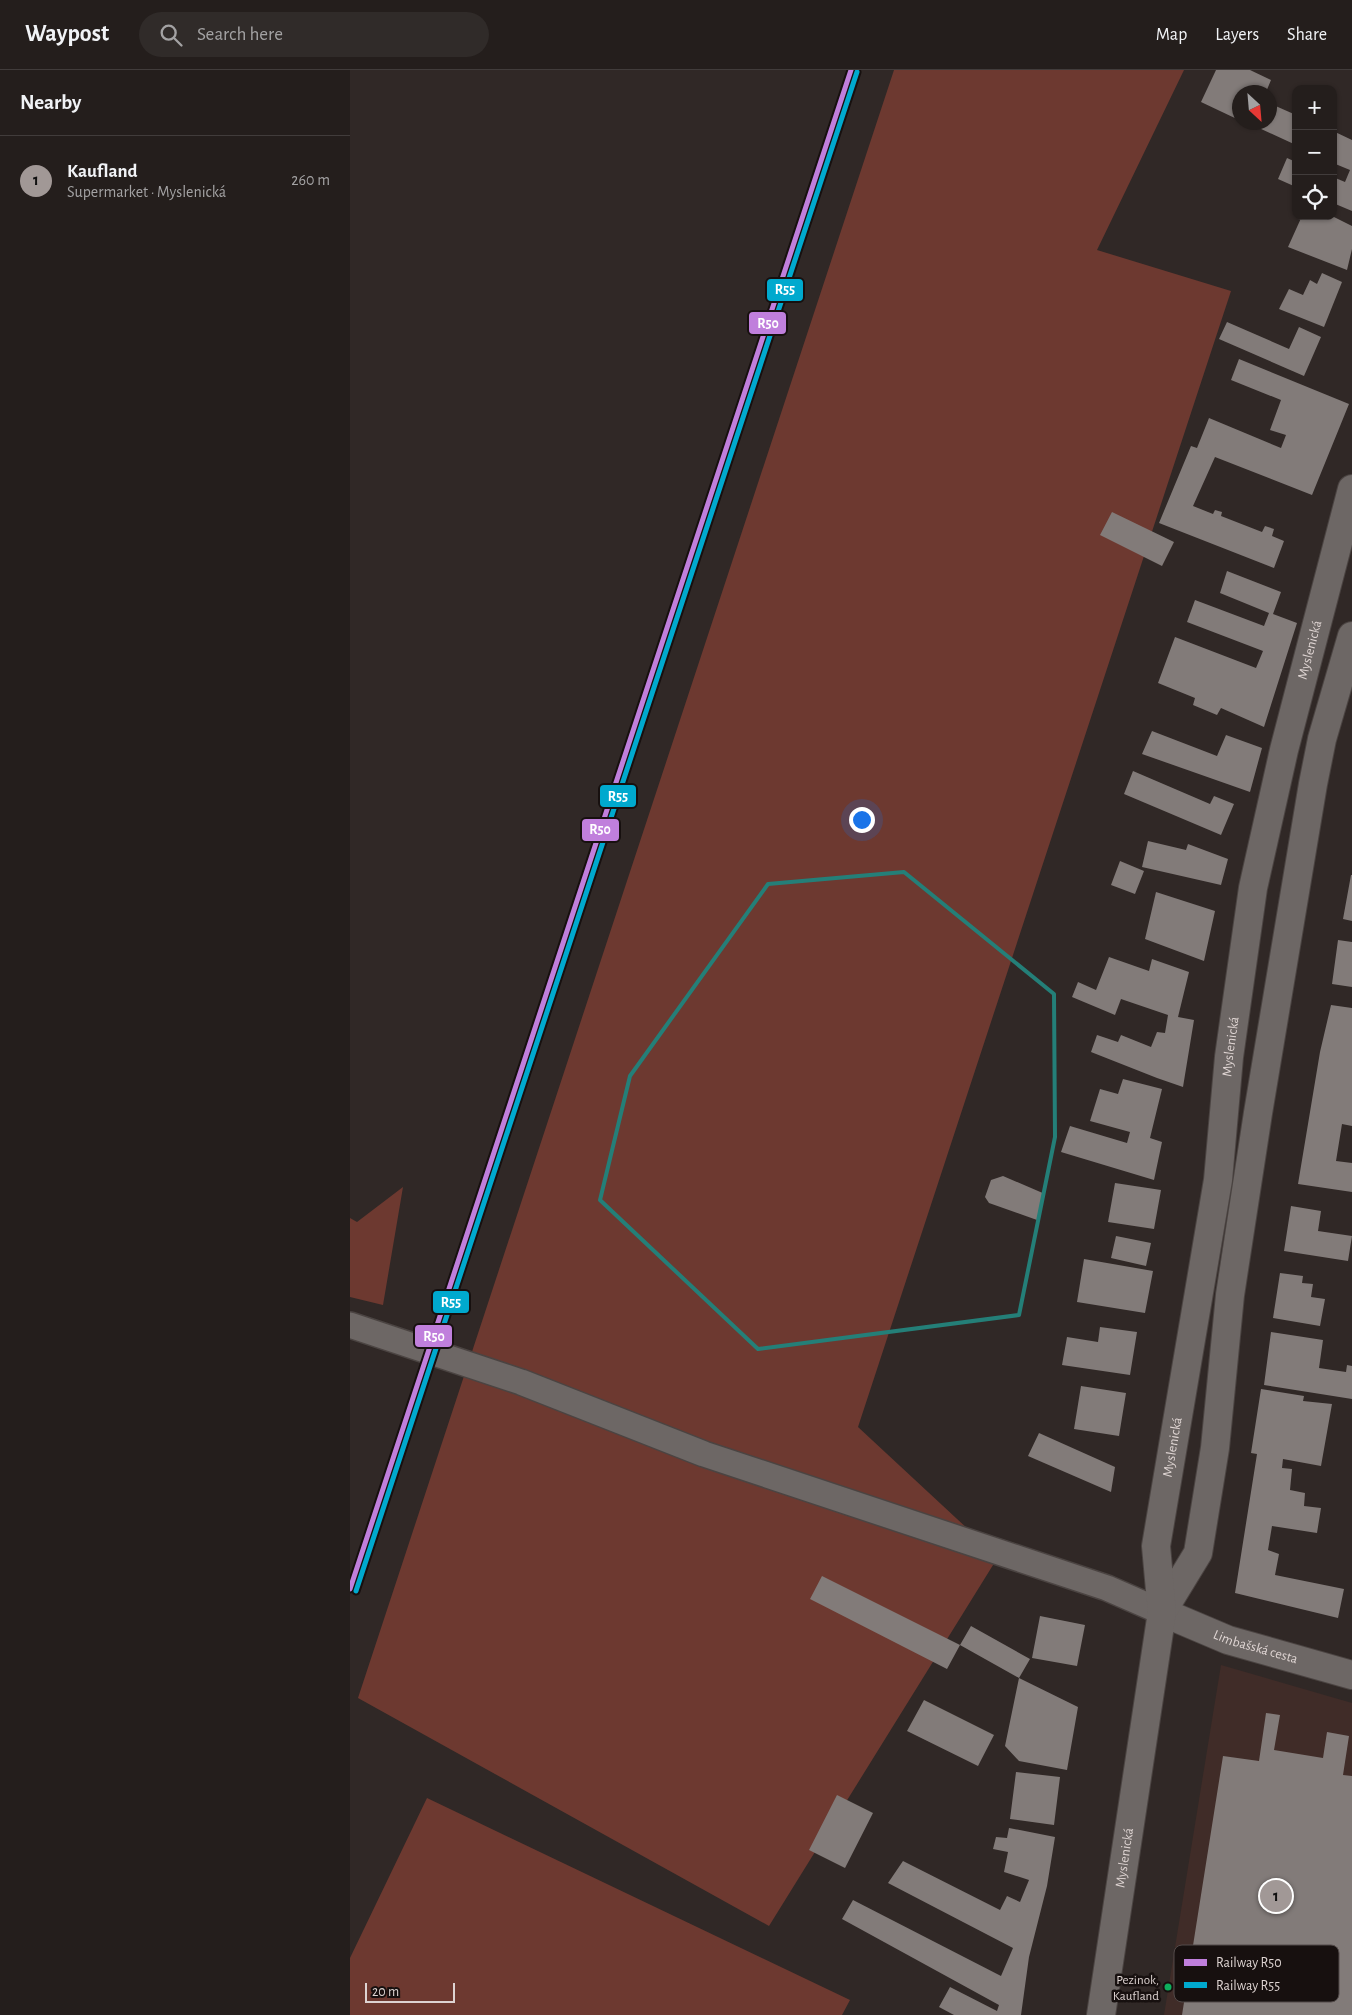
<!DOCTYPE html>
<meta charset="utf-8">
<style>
:root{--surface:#241e1c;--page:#302b29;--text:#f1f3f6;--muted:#a3a2a3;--line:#413c3b;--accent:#a19896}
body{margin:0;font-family:"Alegreya Sans",sans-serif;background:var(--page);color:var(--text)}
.controls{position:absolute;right:15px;top:15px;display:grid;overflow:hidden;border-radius:10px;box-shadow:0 1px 4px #0004}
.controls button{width:45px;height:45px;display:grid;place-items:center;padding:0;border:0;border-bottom:1px solid var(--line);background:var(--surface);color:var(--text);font:25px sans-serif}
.compass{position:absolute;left:882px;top:15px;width:45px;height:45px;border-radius:50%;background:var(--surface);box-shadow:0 1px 4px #0004;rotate:154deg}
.scale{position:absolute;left:15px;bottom:12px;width:90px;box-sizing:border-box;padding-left:5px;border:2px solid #ded4d2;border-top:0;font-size:14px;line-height:18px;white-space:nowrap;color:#ded4d2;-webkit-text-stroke:4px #17100f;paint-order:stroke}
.you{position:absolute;left:511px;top:749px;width:18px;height:18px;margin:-12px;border:4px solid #fff;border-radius:50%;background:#1a73e8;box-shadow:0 0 0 8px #1a73e833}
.badge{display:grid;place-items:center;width:32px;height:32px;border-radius:50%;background:var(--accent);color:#111;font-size:16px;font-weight:700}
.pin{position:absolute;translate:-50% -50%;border:2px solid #fff;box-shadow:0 1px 5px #0006}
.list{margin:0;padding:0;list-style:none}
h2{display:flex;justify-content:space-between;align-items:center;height:65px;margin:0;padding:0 20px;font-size:21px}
h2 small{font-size:16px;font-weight:400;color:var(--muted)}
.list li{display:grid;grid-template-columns:32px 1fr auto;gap:15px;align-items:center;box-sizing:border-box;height:90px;padding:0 20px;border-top:1px solid var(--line)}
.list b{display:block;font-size:19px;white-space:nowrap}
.list p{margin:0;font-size:16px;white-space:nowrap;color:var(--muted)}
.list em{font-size:16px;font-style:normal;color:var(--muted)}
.icon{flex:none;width:28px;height:28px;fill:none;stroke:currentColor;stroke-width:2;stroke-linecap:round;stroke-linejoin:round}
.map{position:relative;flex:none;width:1002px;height:1945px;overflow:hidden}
header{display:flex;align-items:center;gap:30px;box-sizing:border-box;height:70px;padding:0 25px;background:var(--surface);border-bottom:1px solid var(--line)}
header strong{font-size:24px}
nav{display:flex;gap:28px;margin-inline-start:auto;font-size:18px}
.search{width:350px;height:45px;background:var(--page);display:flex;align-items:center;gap:12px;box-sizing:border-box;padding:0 18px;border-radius:28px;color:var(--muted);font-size:19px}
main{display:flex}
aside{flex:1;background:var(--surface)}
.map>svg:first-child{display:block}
.built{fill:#402c28}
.green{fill:#6d3930}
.building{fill:#827b79}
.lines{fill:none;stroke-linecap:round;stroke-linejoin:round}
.minor-casing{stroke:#4b4442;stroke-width:28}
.tertiary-casing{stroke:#4b4442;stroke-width:30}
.secondary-casing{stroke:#4b4442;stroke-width:30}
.minor{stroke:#6d6765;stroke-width:25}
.tertiary{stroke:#6d6765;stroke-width:28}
.secondary{stroke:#6d6765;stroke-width:28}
.rail-1-casing{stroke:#17100f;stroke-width:9}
.rail-2-casing{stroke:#17100f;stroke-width:9}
.rail-1{stroke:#c07fdc;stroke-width:5}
.rail-2{stroke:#00a9ce;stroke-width:5}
.marked{fill:none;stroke:#247f78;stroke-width:4;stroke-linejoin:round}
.bus-dot{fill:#0daf5c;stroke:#17100f;stroke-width:2}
.labels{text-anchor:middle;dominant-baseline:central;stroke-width:5;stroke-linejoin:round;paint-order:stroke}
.bus-label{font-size:13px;fill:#ded4d2;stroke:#17100f;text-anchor:end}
.street-label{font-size:14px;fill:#ded4d2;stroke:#17100f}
.key{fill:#17100f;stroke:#534b4a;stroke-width:1}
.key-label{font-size:14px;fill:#ded4d2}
.line-badge{stroke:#17100f;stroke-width:2}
.badge-label{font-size:14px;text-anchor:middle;font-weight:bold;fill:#fff}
</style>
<header>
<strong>Waypost</strong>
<div class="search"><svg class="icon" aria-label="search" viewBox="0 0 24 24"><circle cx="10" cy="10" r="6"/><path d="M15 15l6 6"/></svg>Search here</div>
<nav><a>Map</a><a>Layers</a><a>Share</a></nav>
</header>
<main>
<aside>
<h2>Nearby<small></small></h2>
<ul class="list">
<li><span class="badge">1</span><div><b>Kaufland</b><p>Supermarket · Myslenická</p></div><em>260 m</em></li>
</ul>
</aside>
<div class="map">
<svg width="1002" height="1945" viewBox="0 0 1002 1945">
<rect width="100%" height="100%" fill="#302826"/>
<path class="built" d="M871,1595L1002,1633V1945H814Z"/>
<path class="green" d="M544,0H834L747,180L881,221L508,1357L648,1487L419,1856L8,1628Z
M53,1117L33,1235L0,1227V1148L7,1152Z
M77,1728L500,1930L492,1945H0V1888Z"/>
<path class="building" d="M866,0H900L921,10L916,22H889V50L851,32Z
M919,33L946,45V75L896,52H919Z
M983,61L1002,70V141L983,133V107L995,112L1000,100L983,93Z
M937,88L946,92V117L928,109Z
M952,146H982L1002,156V179L997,200L938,177Z
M972,203L992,212L974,257L929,239L939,219L953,225L960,210L967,214Z
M877,252L939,279L949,257L971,267L954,306L869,269Z
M889,289L999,334L962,425L865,387L843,436L863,444L865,440L872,442L871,446L912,462L915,456L924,459L922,466L934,471L924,498L809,453L841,376L847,378L859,348L931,378L936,365L920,360L931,330L881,310Z
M762,442L824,472L812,496L750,465Z
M877,501L931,522L923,544L947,553L914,657L871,638L867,645L843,635L845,628L808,613L825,567L906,598L913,581L837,552L845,530L914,556L919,543L870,523Z
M802,661L867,686L876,665L912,678L900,722L792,684Z
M783,701L860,734L864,726L884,734L871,765L774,724Z
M798,771L836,780L838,774L878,789L871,815L792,797Z
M770,791L794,801L785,824L761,815Z
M1001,805H1002V851L993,849Z
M806,822L865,841L854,891L795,869Z
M988,870L1002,872V917L982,914Z
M759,887L799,901L802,889L839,902L828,947L844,950L833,1017L807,1008L741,982L747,965L768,972L771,965L801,977L807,962L815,963L818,945L771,929L765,945L722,927L728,912L746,920Z
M981,935L1002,938V1056L992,1054L986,1091L1002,1093V1122L948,1114L970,982Z
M773,1009L812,1019L800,1068L812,1072L804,1110L711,1082L720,1056L777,1073L780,1062L740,1051L750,1019L768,1024Z
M653,1106L695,1124L687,1150L639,1133L635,1127L641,1110Z
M765,1113L811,1120L804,1159L758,1152Z
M941,1136L971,1141L968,1161L1002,1166L998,1191L934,1181Z
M766,1166L801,1173L796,1196L761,1188Z
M734,1189L803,1201L795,1243L727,1232Z
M930,1203L953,1206L952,1213L963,1214L961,1227L975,1229L970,1256L923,1248Z
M750,1257L787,1262L780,1305L712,1295L717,1267L748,1272Z
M921,1262L973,1270L969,1298L996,1302L997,1295L1002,1296V1329L914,1315Z
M731,1316L776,1323L769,1366L724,1359Z
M911,1319L954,1326L953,1331L982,1334L971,1396L933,1389L932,1398L942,1399L940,1420L955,1423L954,1436L971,1438L967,1463L922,1456L918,1480L929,1484L925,1505L994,1519L988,1548L885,1523L907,1384L901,1383Z
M689,1363L765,1397L761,1422L678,1386Z
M472,1506L610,1575L597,1599L460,1529Z
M690,1546L735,1555L727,1596L682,1588Z
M621,1556L680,1589L669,1608L728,1637L717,1700L669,1691L655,1676L669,1608L610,1575Z
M574,1630L644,1665L628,1696L557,1661Z
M916,1643L930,1645L924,1680L973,1688L977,1662L999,1666L993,1705L1002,1706V1945H832L873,1686L909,1691Z
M666,1702L710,1707L704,1755L660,1749Z
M487,1725L523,1743L495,1798L459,1780Z
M659,1758L705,1767L697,1816L679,1887L671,1945H604L589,1937L600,1917L647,1941L649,1935L492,1849L503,1830L651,1906L663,1878L538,1813L553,1791L650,1840L657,1826L670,1832L679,1810L654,1802L658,1782L643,1779L646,1767L657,1768Z"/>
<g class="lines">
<defs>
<path id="minor" d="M0,1255L171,1312L354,1384L757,1518L812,1542"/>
<g id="tertiary">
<path id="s1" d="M812,1542L878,1570L1002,1605"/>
</g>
<g id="secondary">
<path d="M812,1542L848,1483L865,1378L880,1225L908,1043L963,714L972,669L1002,566"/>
<path id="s2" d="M751,1945L812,1542L806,1476L868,1110L879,987L903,818L934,680L1002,419"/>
</g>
</defs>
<use href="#minor" class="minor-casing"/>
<use href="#tertiary" class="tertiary-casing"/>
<use href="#secondary" class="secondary-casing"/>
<use href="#minor" class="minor"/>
<use href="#tertiary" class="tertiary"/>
<use href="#secondary" class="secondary"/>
<defs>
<path id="rail-1" d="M0,1519L501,0"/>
<path id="rail-2" d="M6,1521L507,2"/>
</defs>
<use href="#rail-1" class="rail-1-casing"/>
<use href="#rail-2" class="rail-2-casing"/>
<use href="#rail-1" class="rail-1"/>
<use href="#rail-2" class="rail-2"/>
</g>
<path class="marked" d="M554,802L704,924L705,1067L669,1245L408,1279L250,1130L280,1006L418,814Z"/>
<circle class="bus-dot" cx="818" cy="1917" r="4.5"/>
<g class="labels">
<g class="bus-label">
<text x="809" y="1910">Pezinok,<tspan x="809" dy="16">Kaufland</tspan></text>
</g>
<g class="street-label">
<text stroke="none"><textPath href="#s2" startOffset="1384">Myslenická</textPath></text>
<text stroke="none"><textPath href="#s2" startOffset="979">Myslenická</textPath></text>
<text stroke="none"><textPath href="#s2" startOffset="574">Myslenická</textPath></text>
<text stroke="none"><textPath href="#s1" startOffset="100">Limbašská cesta</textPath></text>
<text stroke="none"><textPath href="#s2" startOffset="159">Myslenická</textPath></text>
</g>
</g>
<rect x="824" y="1875" width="165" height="57" rx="8" class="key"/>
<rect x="834" y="1889" width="23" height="7" fill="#c07fdc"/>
<rect x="834" y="1912" width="23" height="6" fill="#00a9ce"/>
<g class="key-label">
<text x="866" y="1897">Railway R50</text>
<text x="866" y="1920">Railway R55</text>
</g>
<g class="line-badge">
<rect x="416" y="208" width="38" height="24" rx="5" fill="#00a9ce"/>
<rect x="398" y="241" width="39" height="24" rx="5" fill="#c07fdc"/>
<rect x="249" y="714" width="38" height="24" rx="5" fill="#00a9ce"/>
<rect x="231" y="748" width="39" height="24" rx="5" fill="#c07fdc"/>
<rect x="82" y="1220" width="38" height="24" rx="5" fill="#00a9ce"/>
<rect x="64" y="1254" width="39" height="24" rx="5" fill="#c07fdc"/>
</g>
<g class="badge-label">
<text x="435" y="224">R55</text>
<text x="418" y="258">R50</text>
<text x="268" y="731">R55</text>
<text x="250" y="764">R50</text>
<text x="101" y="1237">R55</text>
<text x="84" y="1271">R50</text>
</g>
</svg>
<div class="controls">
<button>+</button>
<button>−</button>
<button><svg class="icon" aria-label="locate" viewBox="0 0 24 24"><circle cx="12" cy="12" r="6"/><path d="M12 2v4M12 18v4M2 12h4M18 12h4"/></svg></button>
</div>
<svg class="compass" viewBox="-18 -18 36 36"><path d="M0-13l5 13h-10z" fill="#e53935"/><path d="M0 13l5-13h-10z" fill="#a3a2a3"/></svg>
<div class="scale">20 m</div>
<div class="you"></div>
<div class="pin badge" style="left:926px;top:1826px">1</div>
</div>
</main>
